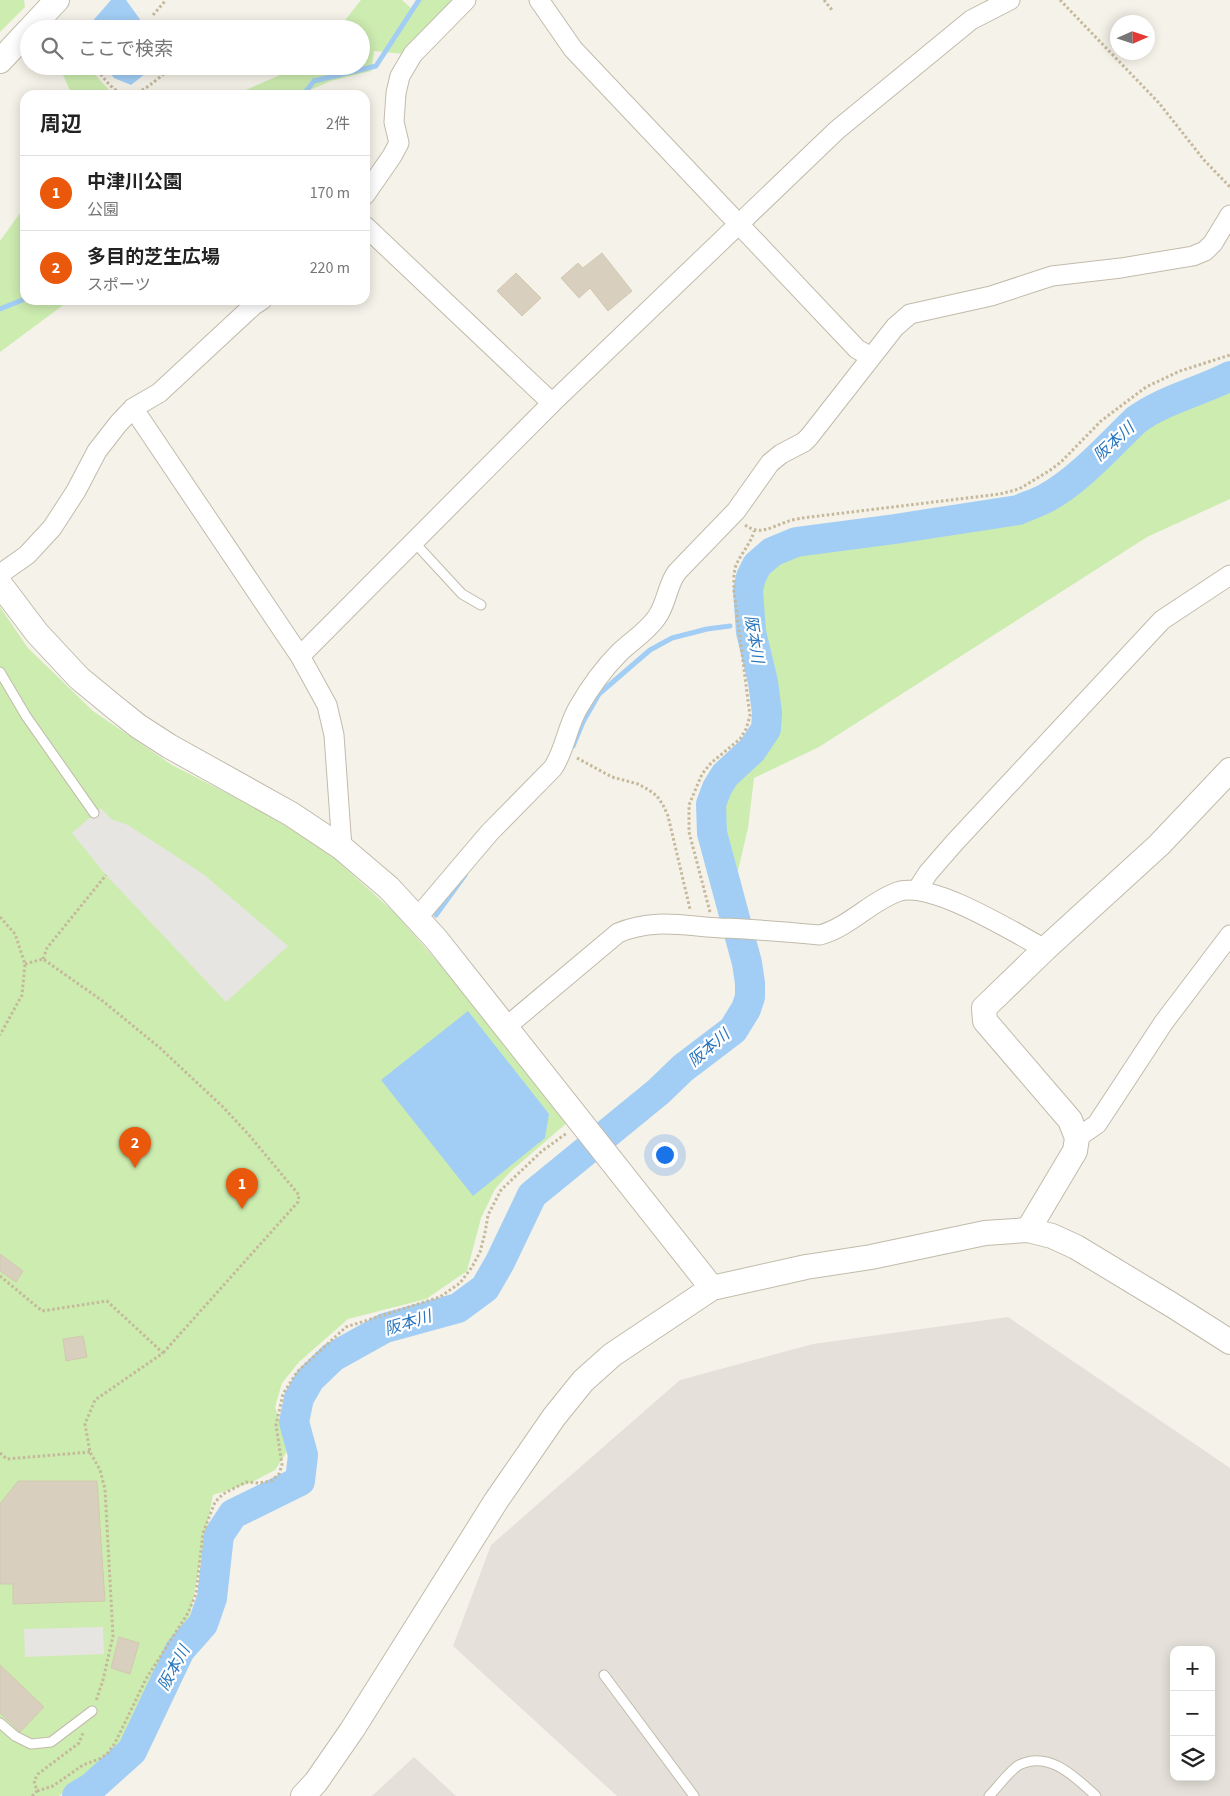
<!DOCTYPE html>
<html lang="ja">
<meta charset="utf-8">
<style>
:root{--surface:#fff;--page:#f2f2f2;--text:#222;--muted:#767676;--line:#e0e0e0;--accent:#ea580c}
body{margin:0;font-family:"Source Sans 3","Noto Sans JP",sans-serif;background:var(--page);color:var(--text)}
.controls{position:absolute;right:15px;bottom:15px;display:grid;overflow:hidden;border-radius:10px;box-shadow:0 2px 12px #0003}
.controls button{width:45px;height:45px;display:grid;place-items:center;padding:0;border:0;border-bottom:1px solid var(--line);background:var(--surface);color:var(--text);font:25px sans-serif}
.compass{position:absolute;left:1110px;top:15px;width:45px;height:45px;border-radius:50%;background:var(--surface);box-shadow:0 2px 12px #0003;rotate:87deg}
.you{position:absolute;left:664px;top:1154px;width:18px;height:18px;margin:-12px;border:4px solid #fff;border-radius:50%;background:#1a73e8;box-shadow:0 0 0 8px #1a73e833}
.badge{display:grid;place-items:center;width:32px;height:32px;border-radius:50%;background:var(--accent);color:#fff;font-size:16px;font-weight:700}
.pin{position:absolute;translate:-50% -41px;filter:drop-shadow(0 1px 2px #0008)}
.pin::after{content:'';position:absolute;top:26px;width:18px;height:15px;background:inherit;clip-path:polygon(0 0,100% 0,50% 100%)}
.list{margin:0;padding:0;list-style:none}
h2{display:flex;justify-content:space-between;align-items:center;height:65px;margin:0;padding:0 20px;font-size:21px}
h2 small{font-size:16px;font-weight:400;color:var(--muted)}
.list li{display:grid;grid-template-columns:32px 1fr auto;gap:15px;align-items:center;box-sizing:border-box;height:75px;padding:0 20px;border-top:1px solid var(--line)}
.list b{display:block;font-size:19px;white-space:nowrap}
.list p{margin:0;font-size:16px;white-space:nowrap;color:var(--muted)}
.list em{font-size:16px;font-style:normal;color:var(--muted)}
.icon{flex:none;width:28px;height:28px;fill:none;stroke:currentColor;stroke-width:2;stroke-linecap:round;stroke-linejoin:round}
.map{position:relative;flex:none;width:1230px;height:1796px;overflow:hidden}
.search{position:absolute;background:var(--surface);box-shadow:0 2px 12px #0003;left:20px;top:20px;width:350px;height:55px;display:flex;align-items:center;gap:12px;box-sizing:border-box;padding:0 18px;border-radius:28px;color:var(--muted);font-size:19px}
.panel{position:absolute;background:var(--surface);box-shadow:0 2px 12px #0003;left:20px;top:90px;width:350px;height:215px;border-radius:15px}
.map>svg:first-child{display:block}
.industrial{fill:#e5e1da;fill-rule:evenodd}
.green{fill:#cdecb0}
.parking{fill:#e7e5e1}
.water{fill:#a2cef5}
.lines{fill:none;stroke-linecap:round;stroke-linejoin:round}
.stream{stroke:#a2cef5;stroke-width:5}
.river{stroke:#a2cef5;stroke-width:30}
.building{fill:#d8cfbe;stroke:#d3c8b0}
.service-casing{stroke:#c2bbab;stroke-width:11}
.minor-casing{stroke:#c2bbab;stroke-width:21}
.tertiary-casing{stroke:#c2bbab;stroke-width:26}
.path{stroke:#c5b89b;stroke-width:3;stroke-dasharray:2.5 2.5;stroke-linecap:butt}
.service{stroke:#fff;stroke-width:9}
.minor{stroke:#fff;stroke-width:19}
.tertiary{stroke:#fff;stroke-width:24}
.labels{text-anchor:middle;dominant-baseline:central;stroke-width:4.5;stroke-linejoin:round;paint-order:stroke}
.water-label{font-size:16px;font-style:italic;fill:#2775be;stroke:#fff}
</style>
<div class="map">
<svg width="1230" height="1796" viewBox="0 0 1230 1796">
<rect width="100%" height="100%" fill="#f5f2e9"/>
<path class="industrial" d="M1008,1317L1230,1468V1796H617L453,1646L491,1545L680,1380L813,1344ZM1174,1650H1211V1777H1174Z
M414,1757L456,1796H372Z"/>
<path class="green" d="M0,0H24L25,7L0,32Z
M361,0H402L411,8L419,0H453L404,54L374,51L371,71L331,81L298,95H217L241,92L301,66H361V29H338Z
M59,66H87L114,95H72Z
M25,206V300H70L0,352V241Z
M1230,384V499L1147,537L819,747L754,778L748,828L736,879L725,841L723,788L773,734L761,642L759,586L792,548L1020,515L1049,505L1071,490L1143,423L1180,404Z
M0,607L28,648L93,711L172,765L250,805L322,847L395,913L470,999L568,1122L511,1171L495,1189L481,1218L467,1271L426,1299L348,1319L299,1362L282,1383L275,1407L288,1450L275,1470L250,1483L213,1495L190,1615L111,1758L59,1796H0Z"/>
<path class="parking" d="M101,808L111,819L128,825L203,874L288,946L226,1002L106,875L72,833Z
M103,1627L104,1654L25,1657L24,1629Z"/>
<path class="water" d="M111,0H126L147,29H91L90,24Z
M105,66H155L131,85L114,78Z
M468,1011L549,1114L545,1138L473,1196L381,1080Z"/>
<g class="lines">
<path class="stream" d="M303,95L314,81L376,66L419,0
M0,309L25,299
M744,621L750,618
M573,746L583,722L599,694L650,650L672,638L707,629L730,626
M436,915L465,875"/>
<path class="river" d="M77,1796L92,1787L132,1751L180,1650L203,1624L212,1598L219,1535L233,1514L300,1481L303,1455L294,1422L299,1398L310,1379L333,1357L385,1328L458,1308L485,1288L500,1262L532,1195L658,1092L683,1068L733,1030L746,1009L750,997V983L747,963L712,833L711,804L717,788L725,775L752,750L766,729L767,713L763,682L751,632L748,590L751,577L757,565L772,552L796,542L895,529L1018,510C1027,506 1037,503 1046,498C1078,481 1110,445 1136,420C1165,399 1199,392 1230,376"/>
</g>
<path class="building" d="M602,253L632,291L608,311L590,288L579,298L561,278L578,263L583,268Z
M516,273L541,298L522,316L497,291Z
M0,1254L23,1271L16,1282L0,1271Z
M83,1336L87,1357L66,1361L63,1339Z
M18,1481H97L105,1601L13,1604V1584H0V1504Z
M119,1637L139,1643L130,1674L111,1668Z
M0,1665L44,1707L20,1732L0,1713Z"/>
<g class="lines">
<defs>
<path id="service" d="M414,542L462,594L481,605
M0,672L26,716L94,813
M604,1675L694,1796
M0,1723L15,1736L31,1744L51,1742L92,1711
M989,1796C997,1788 1010,1770 1019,1765C1049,1750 1075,1777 1096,1796"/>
<path id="minor" d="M539,0L573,49L857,349L871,357
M365,195L392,156L399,143L394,122L396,93L400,76L413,54L466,0
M365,226L552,403
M133,408L300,656L327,705L334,735L342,848
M0,574L27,555L52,528L76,491L97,451L118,424L133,408L159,393L254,305L262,300
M300,656L552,403L837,130L971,20L1010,0
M917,890L928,873L955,842L1162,620L1230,575
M417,918L490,832L553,768C565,750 567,727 578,708C589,689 603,669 619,653C631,641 647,632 657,617C667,603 667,585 677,572L736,511L770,463L781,454L804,442L809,437L895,327L910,314L991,296L1052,276L1121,268L1193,256L1205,251L1213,243L1230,215
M506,1027L618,933C653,918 684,926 721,928C754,929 787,932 820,935C849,927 870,902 897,892C931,880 1013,932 1045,949
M1077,1138L1097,1124L1164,1022L1230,935"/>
<path id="tertiary" d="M30,29L57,0
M0,61L29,30
M0,584L37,633L79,678L113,706L138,726L169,746L291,814L342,848L389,888L436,939L712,1288
M1028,1230L1075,1151L1077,1138L1070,1120L985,1021L984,1008L1045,949L1159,845L1230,770
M303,1796L316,1782L352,1730L496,1501L554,1417L583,1381L612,1355L712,1288L806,1267L871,1257L985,1233L1028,1230L1052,1236L1076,1247L1172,1305L1230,1342"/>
</defs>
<use href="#service" class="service-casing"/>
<use href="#minor" class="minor-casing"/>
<use href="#tertiary" class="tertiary-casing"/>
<path class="path" d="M824,0L832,10
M1060,0L1159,103L1204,160L1230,187
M153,15L166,0
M95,66C125,111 137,96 172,67
M745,525C760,536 771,527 786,522C791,520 797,519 802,518L1000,494L1019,489L1049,471L1061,462L1101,421L1146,387L1180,371L1230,355
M577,758L612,777L638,784L649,790L657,796L663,805L668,816L690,909
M710,912L689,832V805L702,774L711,763L740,739L746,729L750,716L734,591C734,582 733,571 737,563C743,551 751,543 754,531
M0,917L15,934L25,964L22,995L0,1035
M43,959L47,948L106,875
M25,964L43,959L104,1002L160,1048L223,1107L249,1135L299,1195L298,1202L163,1353
M0,1276L42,1311L107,1301L163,1353L95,1400L85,1424L90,1452L100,1470L105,1489L113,1636L103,1680L96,1701
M0,1453L7,1459L90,1452
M37,1791L53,1786L83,1765L99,1759L107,1754L115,1743L146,1679L188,1613L196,1594L203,1533L215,1502L223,1494L246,1482L259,1483L271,1481L279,1474L282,1465L276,1425L283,1394L297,1372L346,1327L440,1297L460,1283L472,1267L480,1252L485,1233L488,1215L501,1190L542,1151L567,1133
M32,1796L37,1791L34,1781L38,1774L79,1743L83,1733"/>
<use href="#service" class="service"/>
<use href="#minor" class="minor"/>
<use href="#tertiary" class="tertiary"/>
</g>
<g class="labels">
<g class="water-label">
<text transform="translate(1114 442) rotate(-42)">阪本川</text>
<text transform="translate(754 639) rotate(81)">阪本川</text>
<text transform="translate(709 1048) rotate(-40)">阪本川</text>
<text transform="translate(408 1323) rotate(-17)">阪本川</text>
<text transform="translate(174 1668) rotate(-61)">阪本川</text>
</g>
</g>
</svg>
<div class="controls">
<button>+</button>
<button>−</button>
<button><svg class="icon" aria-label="layers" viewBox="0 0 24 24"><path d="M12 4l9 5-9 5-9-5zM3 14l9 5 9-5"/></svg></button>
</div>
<svg class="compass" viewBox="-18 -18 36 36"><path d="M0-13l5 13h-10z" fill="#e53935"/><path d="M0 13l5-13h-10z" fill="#767676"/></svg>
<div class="you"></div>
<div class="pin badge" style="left:242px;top:1209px">1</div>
<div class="pin badge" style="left:135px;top:1168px">2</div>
<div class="search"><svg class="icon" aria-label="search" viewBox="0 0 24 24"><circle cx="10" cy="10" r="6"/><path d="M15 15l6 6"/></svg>ここで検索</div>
<section class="panel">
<h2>周辺<small>2件</small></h2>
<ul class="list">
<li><span class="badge">1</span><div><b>中津川公園</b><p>公園</p></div><em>170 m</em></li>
<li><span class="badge">2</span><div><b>多目的芝生広場</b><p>スポーツ</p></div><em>220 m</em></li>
</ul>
</section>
</div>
